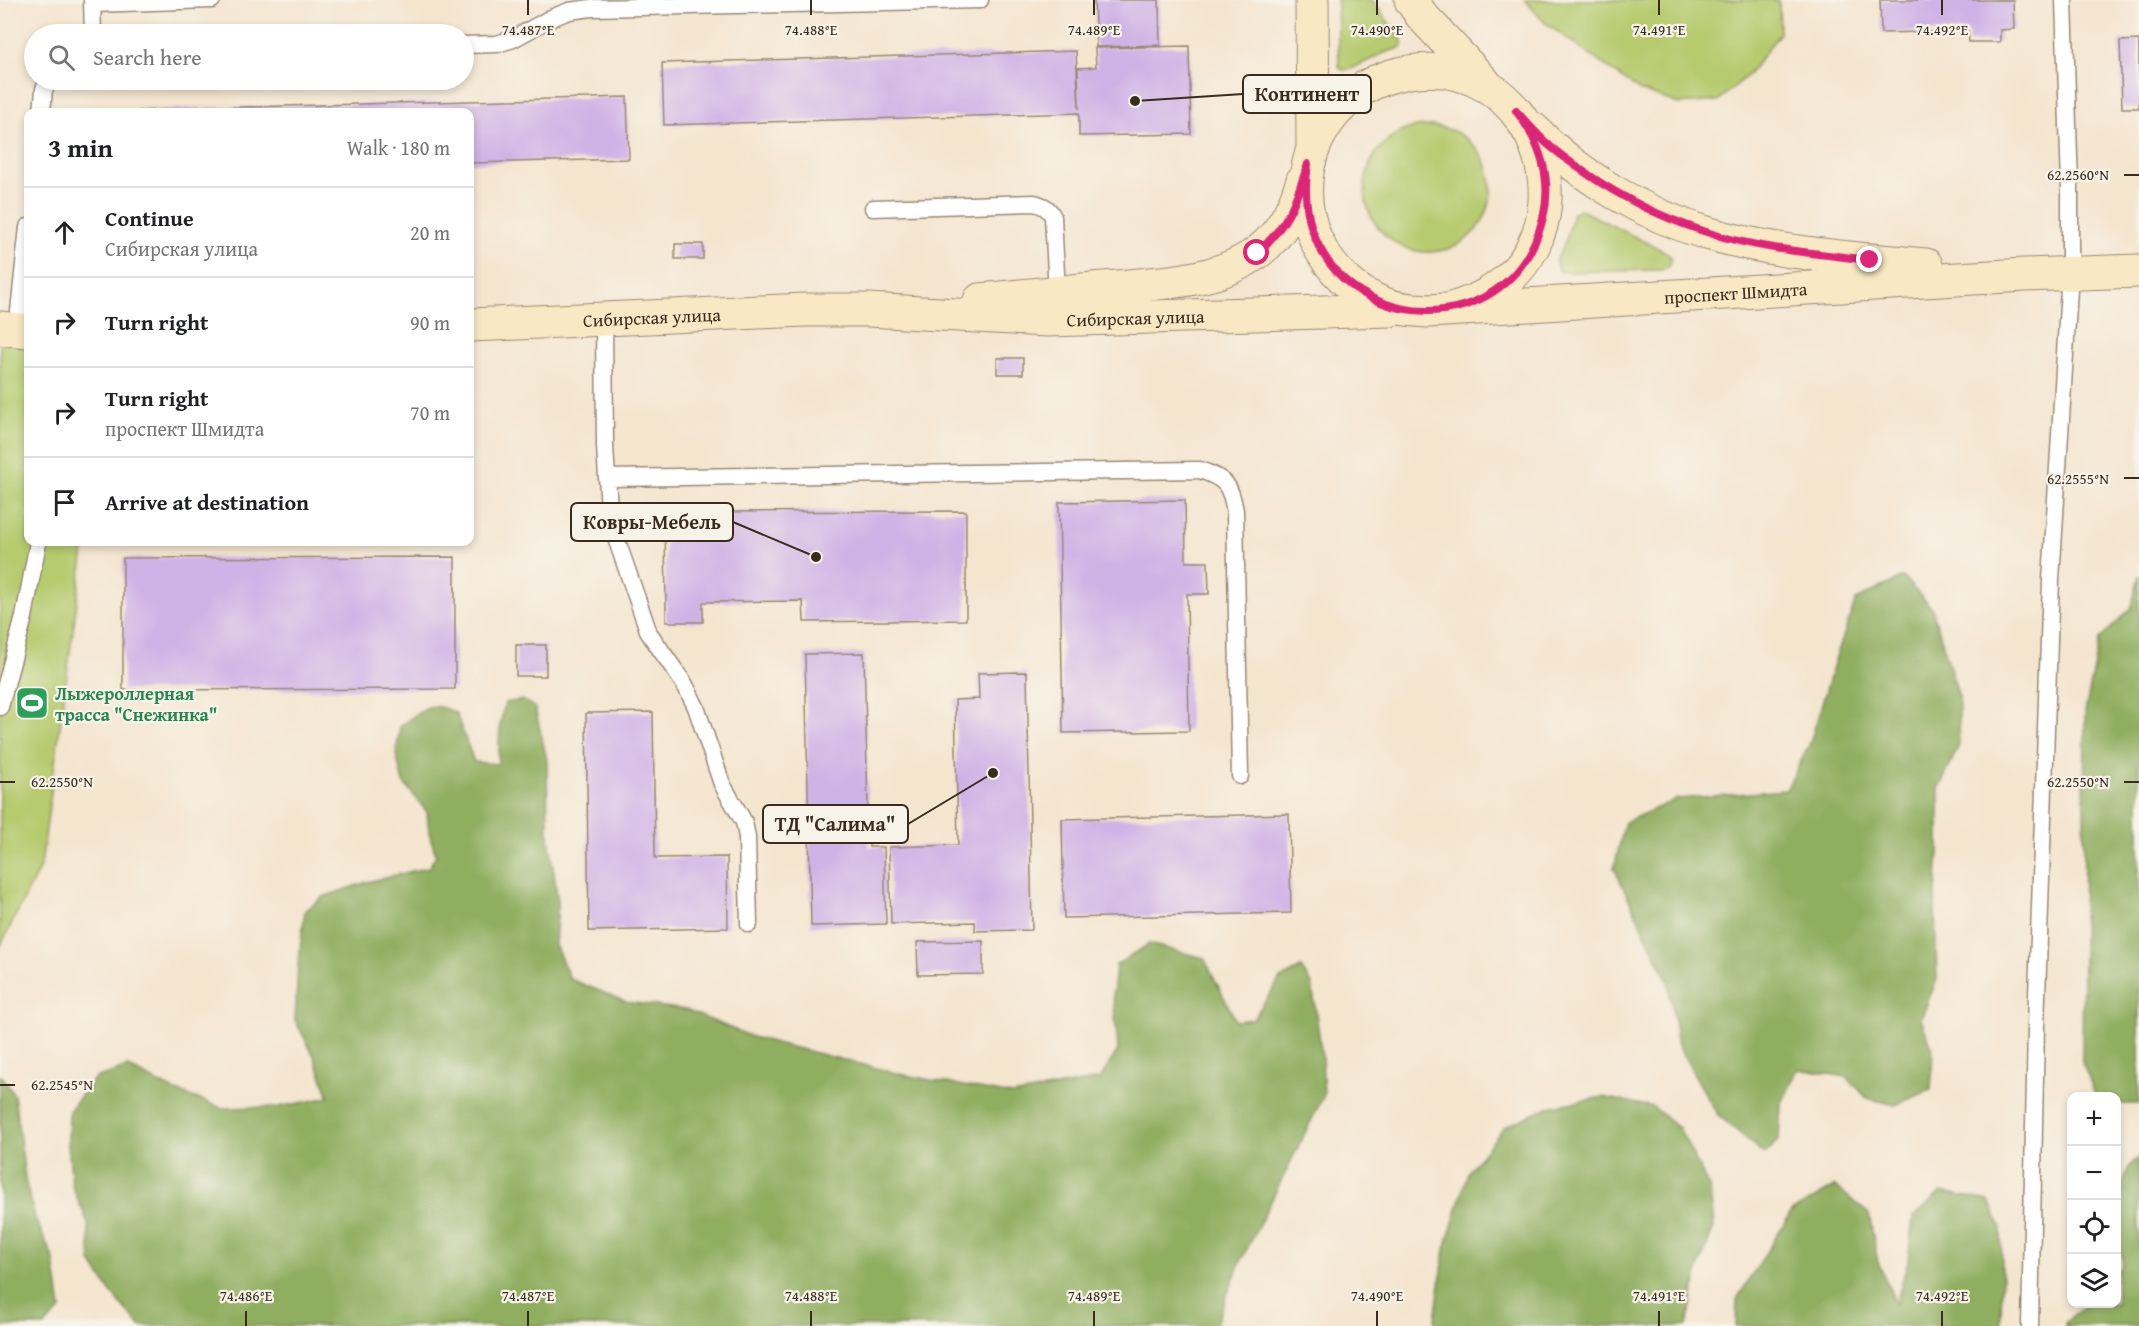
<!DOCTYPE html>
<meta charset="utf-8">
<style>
:root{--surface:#fff;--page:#f6f6f6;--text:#202124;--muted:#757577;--line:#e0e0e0}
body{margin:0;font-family:"Gentium Book Plus",serif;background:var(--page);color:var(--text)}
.controls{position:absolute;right:18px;bottom:18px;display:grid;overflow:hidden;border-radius:12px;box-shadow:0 3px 9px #0003}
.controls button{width:54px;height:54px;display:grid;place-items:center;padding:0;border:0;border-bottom:2px solid var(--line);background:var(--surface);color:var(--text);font:30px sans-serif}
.stop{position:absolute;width:18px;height:18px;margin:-14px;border:4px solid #db2777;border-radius:50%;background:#fff}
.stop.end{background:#db2777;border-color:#fff;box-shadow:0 2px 6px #0008}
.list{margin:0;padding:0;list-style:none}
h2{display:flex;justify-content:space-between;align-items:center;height:78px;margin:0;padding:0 24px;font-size:26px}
h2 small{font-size:20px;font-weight:400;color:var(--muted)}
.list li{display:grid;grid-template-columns:39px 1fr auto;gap:18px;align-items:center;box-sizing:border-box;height:90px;padding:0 24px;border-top:2px solid var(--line)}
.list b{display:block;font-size:22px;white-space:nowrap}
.list p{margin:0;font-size:20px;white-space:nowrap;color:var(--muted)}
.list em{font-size:20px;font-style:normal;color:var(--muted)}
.icon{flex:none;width:33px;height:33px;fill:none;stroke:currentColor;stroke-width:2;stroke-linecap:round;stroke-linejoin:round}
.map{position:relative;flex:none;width:2139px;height:1326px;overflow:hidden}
.search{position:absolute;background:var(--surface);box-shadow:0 3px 9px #0003;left:24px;top:24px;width:450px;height:66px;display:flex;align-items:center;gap:15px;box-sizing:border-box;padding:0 21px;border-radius:33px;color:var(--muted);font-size:22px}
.panel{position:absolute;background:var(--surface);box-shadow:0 3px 9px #0003;left:24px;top:108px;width:450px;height:438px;border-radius:12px}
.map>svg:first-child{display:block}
.green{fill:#b6ca6e;stroke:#787a46;stroke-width:1.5}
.forest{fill:#90ae61;stroke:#666c40;stroke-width:1.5}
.building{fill:#d0b3e6}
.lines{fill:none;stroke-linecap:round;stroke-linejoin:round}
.lane-casing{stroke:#988876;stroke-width:19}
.secondary-casing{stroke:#988876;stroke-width:35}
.lane{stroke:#fff;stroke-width:16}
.secondary{stroke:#f8e8c3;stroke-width:33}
.route{stroke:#db2777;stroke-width:8}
.ticks{fill:none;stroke:#3b2a1e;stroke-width:2}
.labels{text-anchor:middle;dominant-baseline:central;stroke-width:4.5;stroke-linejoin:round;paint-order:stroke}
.street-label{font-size:18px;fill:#3b2a1e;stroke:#f7f3e8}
.leisure-label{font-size:18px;font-weight:bold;fill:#27864d;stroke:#f7f3e8;text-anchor:start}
.ticks-label{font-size:15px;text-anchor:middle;fill:#3b2a1e;stroke:#f7f3e8;stroke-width:4.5;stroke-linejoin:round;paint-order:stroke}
.leader{fill:none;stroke:#3b2a1e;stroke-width:2}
.callout-dot{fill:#3b2a1e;stroke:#f7f3e8;stroke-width:2}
.callout{fill:#f7f3e8;stroke:#3b2a1e;stroke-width:2}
.callout-label{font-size:20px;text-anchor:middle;font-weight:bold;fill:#3b2a1e}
</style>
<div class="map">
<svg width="2139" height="1326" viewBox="0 0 2139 1326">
<rect width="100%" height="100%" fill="#f7f3e8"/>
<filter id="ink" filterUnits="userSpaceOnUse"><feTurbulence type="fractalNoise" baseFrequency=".0167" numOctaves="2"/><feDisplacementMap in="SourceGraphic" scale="12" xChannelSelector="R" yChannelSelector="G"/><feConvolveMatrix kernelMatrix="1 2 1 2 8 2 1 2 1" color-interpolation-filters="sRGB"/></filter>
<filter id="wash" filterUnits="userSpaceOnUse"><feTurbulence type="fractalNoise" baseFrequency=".008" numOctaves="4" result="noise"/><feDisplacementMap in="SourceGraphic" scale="24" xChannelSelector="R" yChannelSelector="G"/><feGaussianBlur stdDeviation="1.35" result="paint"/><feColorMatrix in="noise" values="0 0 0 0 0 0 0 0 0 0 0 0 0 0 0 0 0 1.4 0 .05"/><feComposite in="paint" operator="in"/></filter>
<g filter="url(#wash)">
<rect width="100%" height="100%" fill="#f4e5cf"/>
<path class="green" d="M1337,0H1372L1403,42V47L1384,53L1351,69L1342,70L1339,67Z
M1525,0H1779L1780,33L1749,74L1718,101L1679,104L1639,90L1544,22Z
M1365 189a63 63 0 1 1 126 0a63 63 0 1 1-126 0Z
M1579,209L1666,252L1671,257L1670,265L1662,270L1562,272L1559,270L1556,263L1557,259L1567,237L1573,213Z
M0,343L28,344V542H85L41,865L0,947Z"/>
<path class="forest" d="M2139,575V1104H2117L2116,1096H2096L2082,1062L2085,712L2100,639L2131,608Z
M1903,577L1932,608L1959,697V745L1939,789V854L1935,908L1937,979L1921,1019L1933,1050L1931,1090L1895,1105L1867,1098L1847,1077L1798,1069L1781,1105L1779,1141L1764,1154L1717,1114L1678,1046L1668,981L1614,868L1625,822L1677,799L1786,790L1810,743L1837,654L1856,600Z
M523,700L535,708L547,760L548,830L558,902L555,945L570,979L627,1002L686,1010L752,1037L904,1075L1012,1095L1100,1079L1118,1050L1113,995L1116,965L1149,944L1204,958L1236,1021L1253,1019L1280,979L1301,968L1312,984L1322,1057L1324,1095L1239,1265L1215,1326H140L112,1294L91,1262L88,1223L72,1186L68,1144L69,1111L95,1078L128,1067L168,1088L222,1108L279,1107L329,1097L315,1058L295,1020L298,965L305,911L323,897L367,882L429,867L436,855L429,833L427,812L403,782L396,754L400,726C424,710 426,698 456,713L474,762L498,764L500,724L505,703Z
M0,1076L3,1077L14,1095L26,1184L36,1220L54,1260L61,1309L45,1326H0Z
M1603,1097L1653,1107L1679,1128L1710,1189L1714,1227L1699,1267L1687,1326H1434L1445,1249L1468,1172L1504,1127L1548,1107Z
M2139,1158V1326H2065V1322L2087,1304H2116L2117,1271L2123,1264C2115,1230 2113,1213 2124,1180C2128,1169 2129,1164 2139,1158Z
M1835,1186L1869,1214L1878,1262L1896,1304L1908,1261L1913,1217L1941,1192L1989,1201L2001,1227L2002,1270L2001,1326H1736L1737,1299L1792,1211Z"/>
<g id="blocks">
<path class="building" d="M1094,0H1159L1160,45L1096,47Z
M1880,0H2013L2014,29L2000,30V42H1969L1968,31L1881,33Z
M2139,40V108H2122L2120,41Z
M1189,46L1191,134L1079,136V113L664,125L662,63L1076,51L1079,109L1078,68L1096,67L1095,48Z
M627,97L629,159L470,163V112H206L205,108Z
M202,108V112H139V111Z
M675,244H703V259H675Z
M997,358H1023V374H997Z
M1185,500L1186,562H1208L1209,594H1187L1189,731L1063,733L1059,502Z
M966,511V620L804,622L803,601L703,602V622H666L665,512Z
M455,557V689L123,690V558Z
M516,645H546V676H516Z
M864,653L869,847H884L886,924L811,926L805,654Z
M1027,672L1032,930L975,931V922L891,924L889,847L958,845L955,700L979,699L978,673Z
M653,712L655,858L727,857L728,928L589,931L586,713Z
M1289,814L1291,913L1064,918L1062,819Z
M983,941V974L918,975L917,942Z"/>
</g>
</g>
<g filter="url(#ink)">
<use href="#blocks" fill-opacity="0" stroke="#988876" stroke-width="1.5"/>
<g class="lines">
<defs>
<path id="lane" d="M92,0L93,34
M92,4L212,0
M464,45L497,44L513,39L551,18L569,11L591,8L980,0
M42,112L44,89L50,80
M873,208L1034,203C1043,205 1049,208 1053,217L1057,292
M604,318L605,447L609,508L616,538L649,633L685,685L696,707L722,784L744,822L747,837L749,924
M17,330L28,227
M607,478L1200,470C1226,479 1230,484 1235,511L1240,776
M0,707L24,617L38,542
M2030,1326L2036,1026L2051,580L2070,273V187L2064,0"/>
<g id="secondary">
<path d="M1312,0L1313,148"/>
<path d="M1411,0L1422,16L1484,82"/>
<path d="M1532,128C1580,177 1644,215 1710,234C1780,254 1855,258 1926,265"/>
<path d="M980,300C1021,296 1062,292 1103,288C1154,283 1215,284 1258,252C1282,234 1294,208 1303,180"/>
<path id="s1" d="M1451,309C1617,263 1543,28 1388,77C1355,88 1330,112 1316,142C1287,207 1321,282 1387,305C1401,310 1414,310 1428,311L2024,275L2139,271"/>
<path id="s2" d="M470,325L805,310H868L1047,320L1391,310"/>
<path d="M0,328L28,331"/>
</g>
</defs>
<use href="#lane" class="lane-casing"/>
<use href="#secondary" class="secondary-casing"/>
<use href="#lane" class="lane"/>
<use href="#secondary" class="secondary"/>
</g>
</g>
<g class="lines" filter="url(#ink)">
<path class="route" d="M1257,253C1289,224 1295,203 1308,164C1283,327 1505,368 1543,218C1553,180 1540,141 1516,111C1527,123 1539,137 1551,147C1616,200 1692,235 1774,248C1806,253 1838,256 1870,260"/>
</g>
<path class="ticks" d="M528,0V15M811,0V15M1094,0V15M1377,0V15M1659,0V15M1942,0V15M2124,175H2139M2124,478H2139M0,782H15M2124,782H2139M0,1085H15M246,1311V1326M528,1311V1326M811,1311V1326M1094,1311V1326M1377,1311V1326M1659,1311V1326M1942,1311V1326"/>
<defs>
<symbol id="stadium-square" viewBox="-11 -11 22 22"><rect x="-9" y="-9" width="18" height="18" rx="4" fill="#2e9e5b" stroke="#f7f3e8"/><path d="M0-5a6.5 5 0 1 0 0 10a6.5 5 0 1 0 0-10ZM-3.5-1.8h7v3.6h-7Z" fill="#fff"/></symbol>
</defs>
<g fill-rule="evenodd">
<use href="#stadium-square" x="13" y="684" width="38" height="38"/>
</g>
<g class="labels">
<g class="street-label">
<text stroke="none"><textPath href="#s1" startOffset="1040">проспект Шмидта</textPath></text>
<text stroke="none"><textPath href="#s2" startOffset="182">Сибирская улица</textPath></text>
<text stroke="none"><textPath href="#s2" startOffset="666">Сибирская улица</textPath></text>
</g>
<g class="leisure-label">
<text x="55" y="693">Лыжероллерная<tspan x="55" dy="21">трасса "Снежинка"</tspan></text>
</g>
</g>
<g class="ticks-label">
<text x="528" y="35">74.487°E</text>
<text x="811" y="35">74.488°E</text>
<text x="1094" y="35">74.489°E</text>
<text x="1377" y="35">74.490°E</text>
<text x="1659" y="35">74.491°E</text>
<text x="1942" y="35">74.492°E</text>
<text x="2078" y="180">62.2560°N</text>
<text x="2078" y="484">62.2555°N</text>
<text x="62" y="787">62.2550°N</text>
<text x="2078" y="787">62.2550°N</text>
<text x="62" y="1090">62.2545°N</text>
<text x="246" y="1301">74.486°E</text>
<text x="528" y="1301">74.487°E</text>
<text x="811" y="1301">74.488°E</text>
<text x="1094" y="1301">74.489°E</text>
<text x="1377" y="1301">74.490°E</text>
<text x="1659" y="1301">74.491°E</text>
<text x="1942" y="1301">74.492°E</text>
</g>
<path class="leader" d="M1135 101L1243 94M816 557L733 522M993 773L908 824"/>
<g class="callout-dot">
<circle cx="1135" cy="101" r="6"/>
<circle cx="816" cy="557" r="6"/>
<circle cx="993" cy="773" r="6"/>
</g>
<g class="callout">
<rect x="1243" y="75" width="128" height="38" rx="6"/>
<rect x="571" y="503" width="162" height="38" rx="6"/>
<rect x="763" y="805" width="145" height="38" rx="6"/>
</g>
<g class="callout-label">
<text x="1307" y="101">Континент</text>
<text x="652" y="529">Ковры-Мебель</text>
<text x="835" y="831">ТД "Салима"</text>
</g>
</svg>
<div class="controls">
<button>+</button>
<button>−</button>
<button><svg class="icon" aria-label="locate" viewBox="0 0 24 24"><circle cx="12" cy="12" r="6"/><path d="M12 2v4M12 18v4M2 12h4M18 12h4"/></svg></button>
<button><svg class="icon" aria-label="layers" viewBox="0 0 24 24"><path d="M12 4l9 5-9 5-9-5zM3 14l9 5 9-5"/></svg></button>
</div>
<div class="stop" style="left:1257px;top:253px"></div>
<div class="stop end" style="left:1870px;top:260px"></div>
<div class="search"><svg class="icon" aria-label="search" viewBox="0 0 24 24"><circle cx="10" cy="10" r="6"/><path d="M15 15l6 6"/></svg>Search here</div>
<section class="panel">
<h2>3 min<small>Walk · 180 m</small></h2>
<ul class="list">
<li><svg class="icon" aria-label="ahead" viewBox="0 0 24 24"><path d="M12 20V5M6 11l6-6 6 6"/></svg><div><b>Continue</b><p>Сибирская улица</p></div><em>20 m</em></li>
<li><svg class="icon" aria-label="right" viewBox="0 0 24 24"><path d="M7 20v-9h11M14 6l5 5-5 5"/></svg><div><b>Turn right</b></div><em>90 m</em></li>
<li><svg class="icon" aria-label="right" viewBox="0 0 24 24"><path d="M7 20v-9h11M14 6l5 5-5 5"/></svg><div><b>Turn right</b><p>проспект Шмидта</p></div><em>70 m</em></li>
<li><svg class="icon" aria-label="arrive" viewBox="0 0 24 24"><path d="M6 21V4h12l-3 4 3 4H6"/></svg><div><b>Arrive at destination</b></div></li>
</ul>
</section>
</div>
